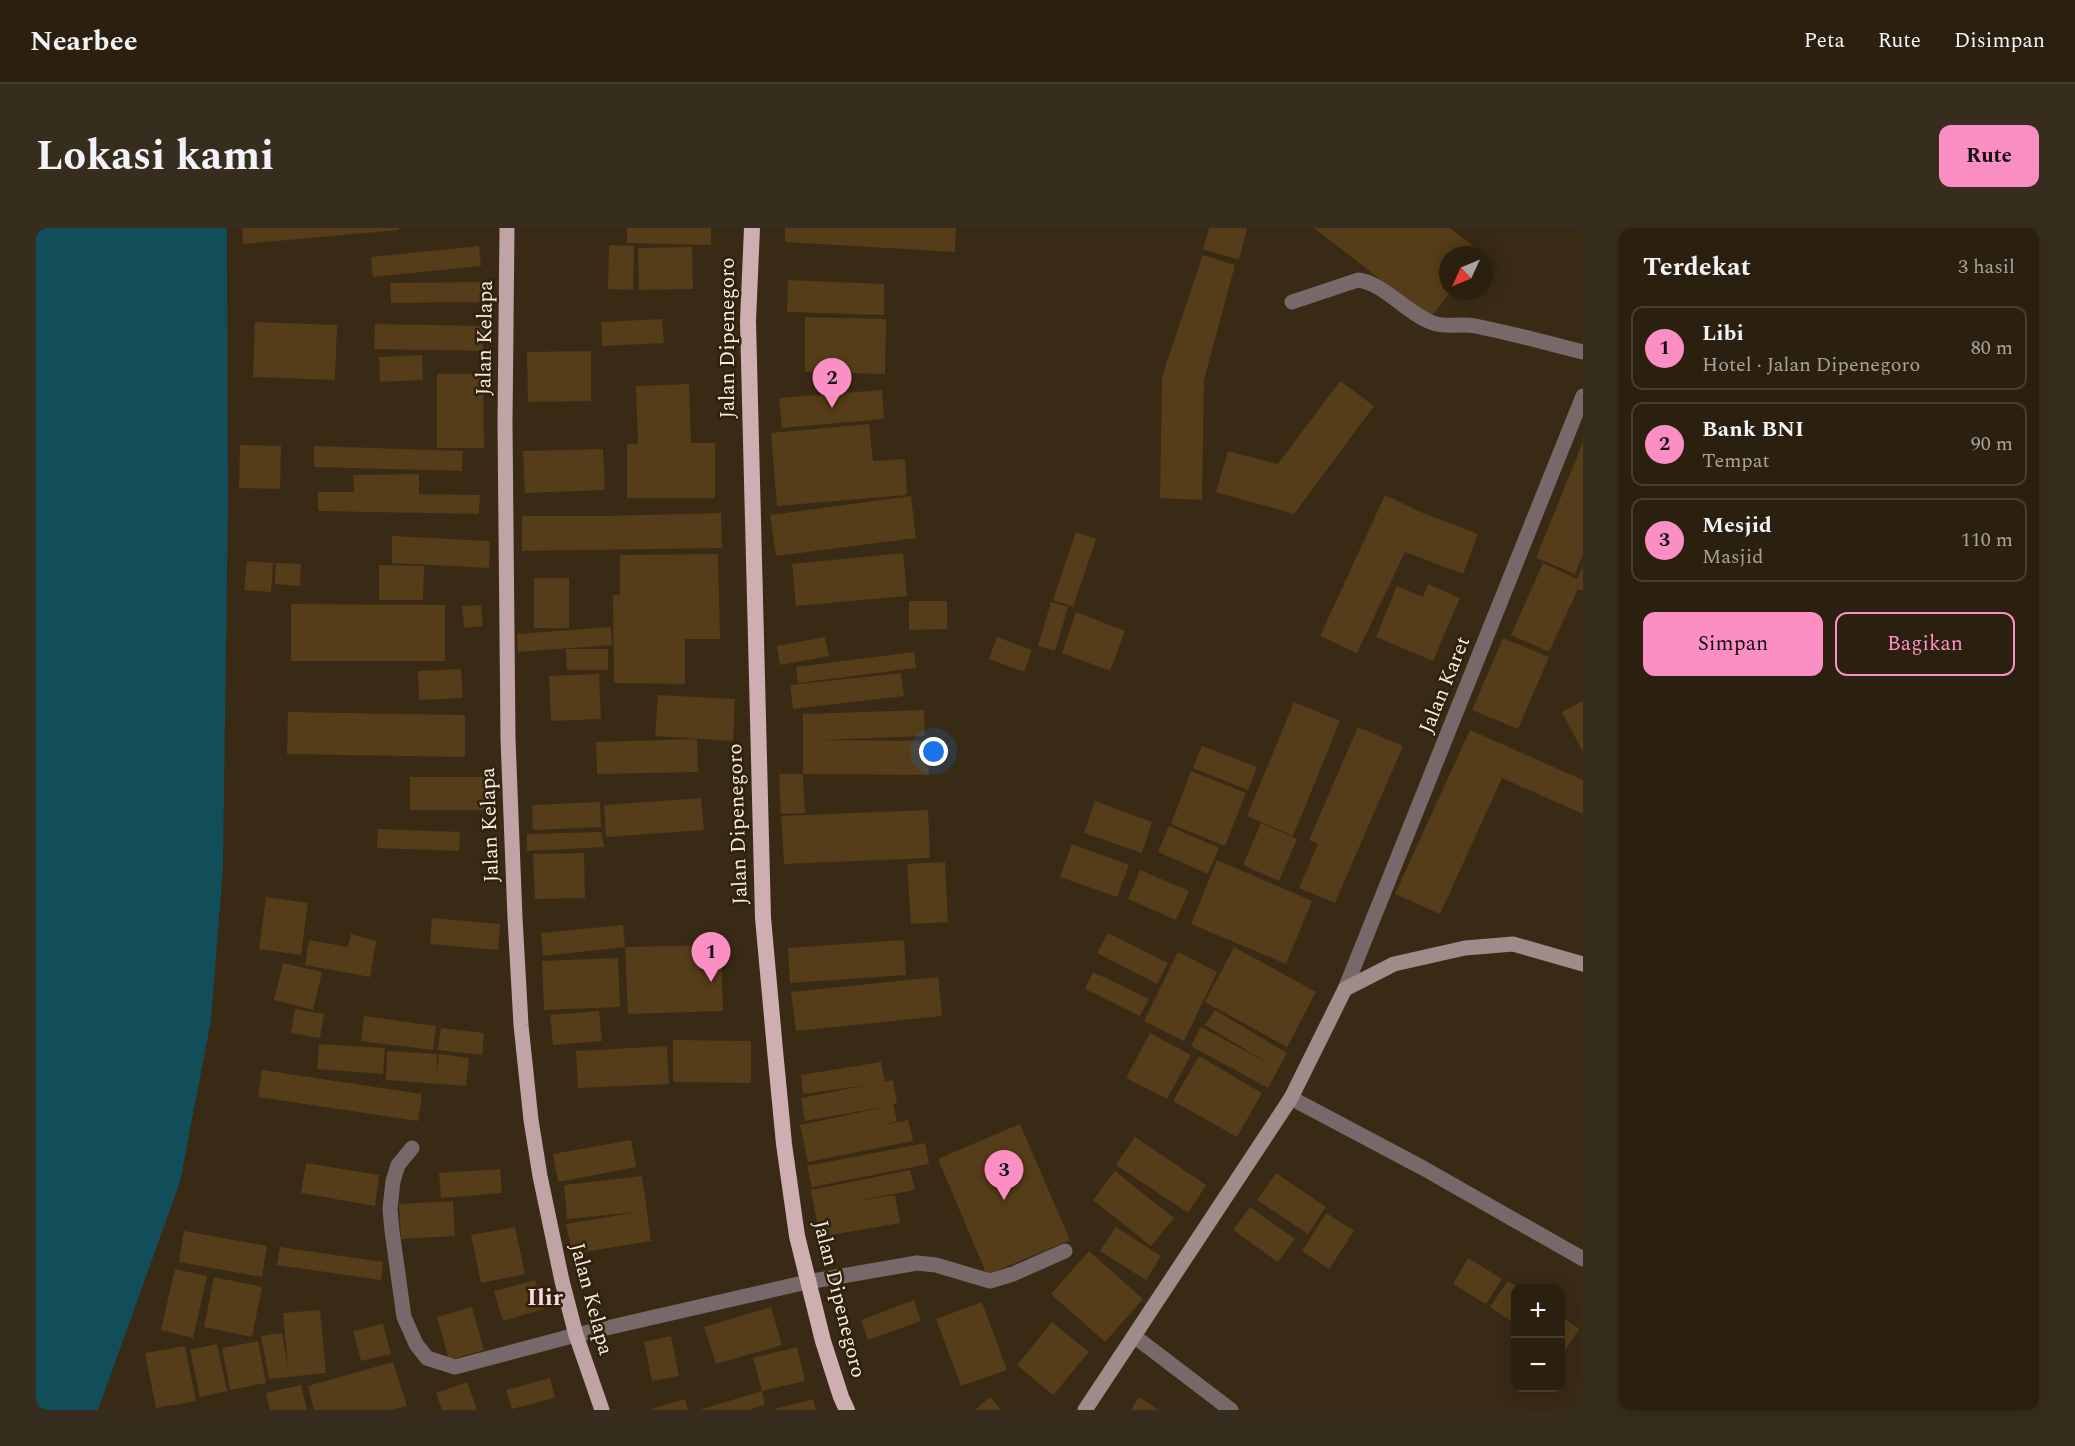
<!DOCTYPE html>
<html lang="id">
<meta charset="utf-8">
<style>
:root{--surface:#2b2010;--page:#372d1e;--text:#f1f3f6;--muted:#a6a39f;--line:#473e30;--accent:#fb8fc4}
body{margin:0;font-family:Spectral,serif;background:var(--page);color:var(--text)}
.controls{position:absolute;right:18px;bottom:18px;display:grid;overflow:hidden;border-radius:12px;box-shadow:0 3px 15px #0003}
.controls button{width:54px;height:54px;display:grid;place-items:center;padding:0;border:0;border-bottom:2px solid var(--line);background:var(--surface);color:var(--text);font:30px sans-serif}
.compass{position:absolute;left:1403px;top:18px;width:54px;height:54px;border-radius:50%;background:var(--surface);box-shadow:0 3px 15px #0003;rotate:226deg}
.you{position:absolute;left:898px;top:524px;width:21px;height:21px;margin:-15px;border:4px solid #fff;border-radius:50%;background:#1a73e8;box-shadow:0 0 0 9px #1a73e833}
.badge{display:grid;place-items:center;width:39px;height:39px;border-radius:50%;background:var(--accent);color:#111;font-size:20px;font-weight:700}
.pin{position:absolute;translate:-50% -50px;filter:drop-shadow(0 2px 3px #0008)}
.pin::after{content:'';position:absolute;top:32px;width:21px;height:18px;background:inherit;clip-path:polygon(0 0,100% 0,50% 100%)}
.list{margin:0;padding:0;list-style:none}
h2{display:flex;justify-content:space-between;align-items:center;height:78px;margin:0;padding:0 24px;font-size:26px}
h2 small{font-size:20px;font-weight:400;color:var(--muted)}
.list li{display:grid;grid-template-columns:39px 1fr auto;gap:18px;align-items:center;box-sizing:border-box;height:84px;margin:0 12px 12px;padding:0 12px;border:2px solid var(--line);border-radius:12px}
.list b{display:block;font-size:22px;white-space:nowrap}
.list p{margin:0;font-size:20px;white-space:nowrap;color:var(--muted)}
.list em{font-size:20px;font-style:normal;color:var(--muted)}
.actions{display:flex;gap:12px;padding:18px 24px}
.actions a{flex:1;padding:14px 0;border:2px solid var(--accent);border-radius:12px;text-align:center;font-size:21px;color:var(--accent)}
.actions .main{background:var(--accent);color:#111}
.map{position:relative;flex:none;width:1547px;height:1182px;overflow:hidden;border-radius:12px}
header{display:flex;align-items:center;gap:36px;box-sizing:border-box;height:84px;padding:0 30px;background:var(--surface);border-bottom:2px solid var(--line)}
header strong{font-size:28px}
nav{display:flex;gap:33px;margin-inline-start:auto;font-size:21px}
.intro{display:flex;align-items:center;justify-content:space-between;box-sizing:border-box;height:144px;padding:0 36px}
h1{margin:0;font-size:42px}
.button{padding:15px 27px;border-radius:12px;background:var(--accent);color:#111;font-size:21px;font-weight:700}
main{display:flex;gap:36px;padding:0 36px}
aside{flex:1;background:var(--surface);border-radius:12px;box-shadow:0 3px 15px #0003}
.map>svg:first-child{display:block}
.water{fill:#124d5a}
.building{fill:#543d18}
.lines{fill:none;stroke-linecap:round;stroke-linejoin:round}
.service{stroke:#776969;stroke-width:15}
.minor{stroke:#776969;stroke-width:15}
.tertiary{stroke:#776969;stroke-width:15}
.secondary{stroke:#a08a8a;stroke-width:15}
.primary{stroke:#c0a3a4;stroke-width:15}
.trunk{stroke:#ceaeb0;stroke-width:16}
.labels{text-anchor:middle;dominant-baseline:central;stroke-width:5;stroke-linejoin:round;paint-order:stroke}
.street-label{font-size:21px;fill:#f6ede0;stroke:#2f210b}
.quarter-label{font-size:24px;font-weight:bold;fill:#fad9e7;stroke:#2f210b}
</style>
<header>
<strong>Nearbee</strong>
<nav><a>Peta</a><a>Rute</a><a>Disimpan</a></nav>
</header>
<div class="intro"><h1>Lokasi kami</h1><a class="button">Rute</a></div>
<main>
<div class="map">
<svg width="1547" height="1182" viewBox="0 0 1547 1182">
<rect width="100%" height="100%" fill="#392a15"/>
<path class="water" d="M0,0H191L192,279L187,639L175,792L144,954L62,1182H0Z"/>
<path class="building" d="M206,0H363V2L207,16Z
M591,0H675V17L591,15Z
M749,0H920L919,24L749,14Z
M1173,0H1211L1203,32L1167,21Z
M1278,0H1414L1445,24L1443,27H1412V63H1415L1394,90Z
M573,17L598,18L597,62L572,61Z
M443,18L445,38L337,49L335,29Z
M656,19L657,61L603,62L602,20Z
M1167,27L1199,37L1168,152L1166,272L1124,270L1126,151L1130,136Z
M752,52L848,56V87L751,84Z
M448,54V74L355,75L354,55Z
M769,89L850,91L849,146L769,144Z
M626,91L628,115L566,118L565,94Z
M219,94L301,97L299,152L217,149Z
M339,96L448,98L447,123L338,121Z
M555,123V173L492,174L491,124Z
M386,127L387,152L344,154L343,129Z
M401,146H447L448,220H401Z
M1304,153L1338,178L1258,286L1180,264L1192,223L1242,236Z
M653,156L655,215H679V270H591V216H602L600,158Z
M846,162L848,191L746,200L743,170Z
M833,196L837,233L869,231L871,267L741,278L735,205Z
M1547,214V327L1539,346L1500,330Z
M204,217L245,218L244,261L203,260Z
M278,218L427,223L426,243L278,239Z
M567,221L569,262L489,265L487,223Z
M383,246V266L444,267L443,286L282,283V264H318L317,247Z
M1349,267L1387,285L1442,306L1427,346L1369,324L1321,425L1284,408Z
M875,268L880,310L740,328L734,287Z
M685,285L686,320L486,323V288H570Z
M1040,304L1060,311L1037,379L1017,372Z
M356,308L454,313L453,340L356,335Z
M867,325L871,368L760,378L756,336Z
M682,326L684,411H649V456L578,455L577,367H584V327Z
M211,333L237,335L235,364L208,362Z
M240,335L265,336L264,358L239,356Z
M1507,335L1541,351L1547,338V363L1542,361L1513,424L1475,407Z
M343,337L388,338L387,372H343Z
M498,350H533V400H498Z
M1392,356L1424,370L1397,433L1340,409L1361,358L1387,369Z
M873,373H911V401L873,402Z
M1015,374L1032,379L1019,423L1002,418Z
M255,376L409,377V433H255Z
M445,377L447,398L428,400L426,378Z
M1040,384L1089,403L1074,443L1026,425Z
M575,399L576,417L482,424L481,406Z
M789,409L793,428L744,437L741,418Z
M961,409L996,422L988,444L953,431Z
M1467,410L1513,429L1482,501L1436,482Z
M530,421H572V442H531Z
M878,424L880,440L762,455L760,439Z
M425,441L427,470L383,472L382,443Z
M865,445L868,468L757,481L754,457Z
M563,446L565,491L515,493L513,448Z
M622,467L699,471L697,513L619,508Z
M1547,473V524L1526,484Z
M1258,474L1304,493L1257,608L1211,588Z
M888,482L889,508L786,512L893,513V547L767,546V486Z
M252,484L429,487V529L251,526Z
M1322,499L1367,518L1299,675L1263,660L1282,616L1294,621L1273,612Z
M1434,502L1547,552V586L1466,550L1404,686L1359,666Z
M661,511L662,544L561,546L560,514Z
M1166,518L1221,539L1212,562L1157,540Z
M1155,543L1210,565L1189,618L1135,596Z
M743,546H767L769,585L745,586Z
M374,549H449L450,582H374Z
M665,570L668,602L570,609L568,577Z
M1059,573L1116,594L1106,625L1048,605Z
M564,574L565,599L497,602L496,577Z
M892,582L894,630L748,636L745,588Z
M1225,595L1261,611L1243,653L1207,637Z
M1133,598L1183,620L1172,646L1122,624Z
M342,601L424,604L423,623L341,620Z
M565,604L568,619L491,623V606Z
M1036,616L1093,637L1081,669L1024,649Z
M548,625L549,670L499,671L497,626Z
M1181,632L1276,673L1250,736L1155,696Z
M909,634L912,694L875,696L871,636Z
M1104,642L1153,663L1140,692L1092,671Z
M230,669L272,675L265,727L223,721Z
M396,690L464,696L462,722L394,716Z
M587,697L589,719L507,728L505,705Z
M1072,705L1132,735L1121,756L1061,725Z
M315,706L340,713L334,749L269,737L273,712L312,719Z
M868,712L870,747L754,755L752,720Z
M685,717L687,783L592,786L589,719Z
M1198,719L1280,764L1251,819L1169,774Z
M1142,724L1181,744L1148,813L1108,793Z
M582,730L584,779L508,782L506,733Z
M247,735L286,744L277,782L238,772Z
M1057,744L1113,771L1104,788L1049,761Z
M902,749L906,788L760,803L755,764Z
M259,781L288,786L284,810L255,805Z
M1179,782L1251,825L1232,860L1155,818L1165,799L1230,834L1169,797Z
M563,783L566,813L517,817L514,787Z
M328,788L400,798L397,822L325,813Z
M405,800L448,805L446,827L402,822Z
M1114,805L1155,827L1131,871L1090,850Z
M637,812L715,813V855L637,854Z
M283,816L349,820L347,846L281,841Z
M631,818L633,856L542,860L540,823Z
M351,823L401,826L400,845L403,826L433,830L430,858L350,852Z
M1163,828L1226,865L1201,909L1137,873Z
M845,834L849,854L857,852L861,875L857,876L861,893L847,897L872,892L877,913L772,934L764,897L853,878L769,893L765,870L831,857L767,866L765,847Z
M226,842L386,866L382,893L222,869Z
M984,896L1034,1012L951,1047L902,931Z
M1099,909L1170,957L1152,985L1080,937Z
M595,912L600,939L522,954L517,926Z
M889,915L893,936L776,959L771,938Z
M270,935L343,947L339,978L265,965Z
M464,941L466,965L405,970L403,945Z
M874,942L879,962L819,973L859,967L864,995L784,1009L775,962Z
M1079,943L1138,990L1115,1018L1057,972Z
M1240,945L1290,979L1272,1006L1221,972Z
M606,948L615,1013L536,1026L530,996L602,984L531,991L528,957Z
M417,973L419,1008L365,1011L363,976Z
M1214,979L1259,1011L1242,1034L1197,1002Z
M1290,985L1318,1003L1293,1041L1266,1023Z
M479,999L489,1046L445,1055L435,1007Z
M1080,999L1125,1028L1110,1052L1064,1023Z
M148,1003L231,1018L226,1049L143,1034Z
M244,1019L347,1034L345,1052L241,1037Z
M1053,1023L1107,1071L1069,1114L1015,1066Z
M1432,1030L1466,1051L1450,1076L1417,1056Z
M139,1041L171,1048L157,1110L125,1102Z
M178,1049L226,1059L216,1109L168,1099Z
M499,1052L508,1081L467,1093L458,1063Z
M1472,1053L1483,1060H1480V1096L1454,1079Z
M878,1072L885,1093L832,1112L825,1092Z
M946,1074L971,1142L925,1158L900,1091Z
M436,1079L448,1122L413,1132L401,1089Z
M735,1079L746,1117L680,1136L668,1099Z
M284,1082L290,1145L233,1151L225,1108L246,1105L252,1139L247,1085Z
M1524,1088L1543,1101L1526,1127L1524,1126Z
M1016,1094L1053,1124L1017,1167L981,1137Z
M347,1096L355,1126L325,1133L317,1103Z
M635,1108L643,1148L616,1153L608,1114Z
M222,1113L230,1155L194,1162L186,1120Z
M181,1116L191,1163L164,1169L154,1122Z
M149,1118L160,1173L120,1180L109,1125Z
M761,1119L769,1153L726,1163L717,1130Z
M357,1134L371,1178L356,1182H278L272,1158Z
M514,1150L519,1170L476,1181L470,1162Z
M431,1154L441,1182H406L400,1165Z
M265,1157L271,1182H234L230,1165Z
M726,1163L729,1177L713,1182H663Z
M954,1169L965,1182H939Z
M1103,1169L1123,1182H1095Z
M649,1171L652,1182H615V1181Z
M777,1171L780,1182H739V1181Z"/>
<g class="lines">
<path class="service" d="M1256,74L1322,52C1348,55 1371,86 1397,95C1411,100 1425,95 1439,98C1475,105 1511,115 1547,124
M771,1054L881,1035L900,1037L954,1053L977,1046L1029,1023"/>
<path class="minor" d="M1255,870L1387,940L1547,1031
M376,920L362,937L357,953L354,981L356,1003L368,1089L380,1116L391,1130L419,1139L540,1107L771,1054
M1098,1108L1195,1182"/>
<path class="tertiary" d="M1309,761L1547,168"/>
<path class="secondary" d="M1049,1182L1255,870L1309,761L1358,736L1429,720L1477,716L1547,736"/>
<path class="primary" d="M471,0L469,195L472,511L479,690L485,797L495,892L504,948L526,1053L540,1107L566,1182"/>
<path class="trunk" d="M716,0L712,93L727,690L739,822L748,916L761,1008L787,1113L805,1169L811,1182"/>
</g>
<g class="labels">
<g class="street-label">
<text transform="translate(449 110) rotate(-89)">Jalan Kelapa</text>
<text transform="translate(692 110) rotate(-90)">Jalan Dipenegoro</text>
<text transform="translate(1409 457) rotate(-68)">Jalan Karet</text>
<text transform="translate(702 596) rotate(-92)">Jalan Dipenegoro</text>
<text transform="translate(454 597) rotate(-92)">Jalan Kelapa</text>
<text transform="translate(555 1071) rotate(75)">Jalan Kelapa</text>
<text transform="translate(803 1071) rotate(76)">Jalan Dipenegoro</text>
</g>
<g class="quarter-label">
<text x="509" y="1070">Ilir</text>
</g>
</g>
</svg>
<div class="controls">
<button>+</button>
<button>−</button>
</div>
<svg class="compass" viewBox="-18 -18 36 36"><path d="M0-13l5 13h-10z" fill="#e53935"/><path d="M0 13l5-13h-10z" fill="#a6a39f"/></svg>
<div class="you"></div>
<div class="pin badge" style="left:675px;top:754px">1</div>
<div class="pin badge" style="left:796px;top:180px">2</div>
<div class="pin badge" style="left:968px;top:972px">3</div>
</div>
<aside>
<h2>Terdekat<small>3 hasil</small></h2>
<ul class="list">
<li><span class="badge">1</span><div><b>Libi</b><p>Hotel · Jalan Dipenegoro</p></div><em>80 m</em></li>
<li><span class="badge">2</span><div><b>Bank BNI</b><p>Tempat</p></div><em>90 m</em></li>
<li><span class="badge">3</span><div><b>Mesjid</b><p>Masjid</p></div><em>110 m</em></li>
</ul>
<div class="actions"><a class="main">Simpan</a><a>Bagikan</a></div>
</aside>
</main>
